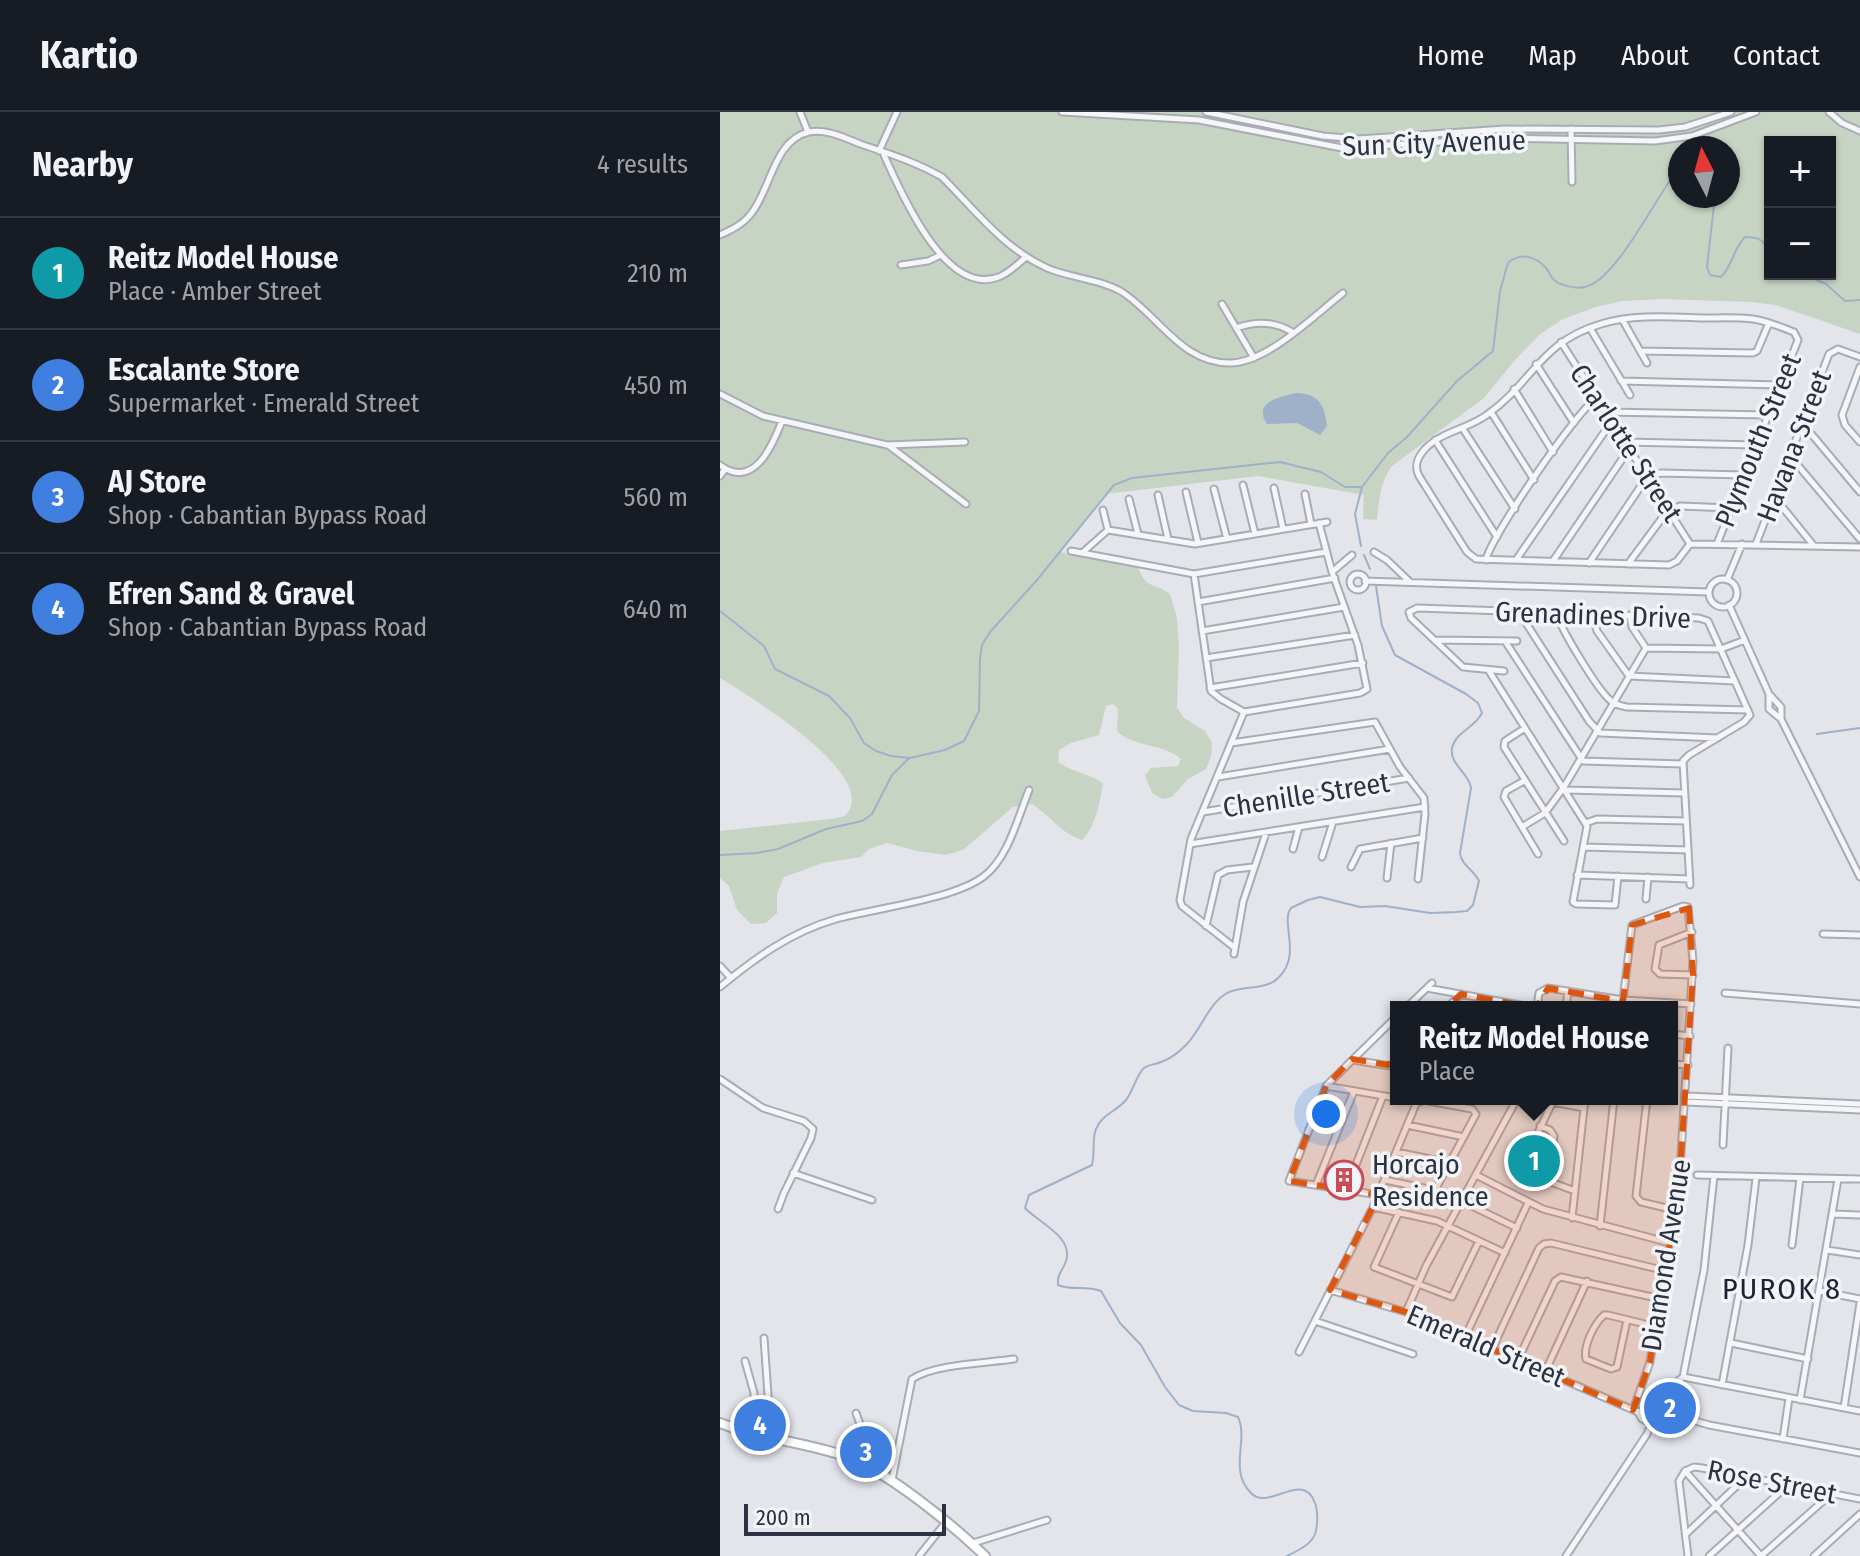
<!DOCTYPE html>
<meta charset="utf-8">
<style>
:root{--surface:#171b24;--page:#242831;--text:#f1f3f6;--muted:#9ea1a6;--line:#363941;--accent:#cb4c57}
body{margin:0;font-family:"Fira Sans Condensed",sans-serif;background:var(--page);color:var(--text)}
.controls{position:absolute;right:24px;top:24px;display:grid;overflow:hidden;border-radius:0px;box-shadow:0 2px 6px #0004}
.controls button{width:72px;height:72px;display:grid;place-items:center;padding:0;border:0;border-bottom:2px solid var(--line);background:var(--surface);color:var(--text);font:40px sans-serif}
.compass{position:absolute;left:948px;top:24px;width:72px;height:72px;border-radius:50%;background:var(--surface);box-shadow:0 2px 6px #0004;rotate:354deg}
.scale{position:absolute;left:24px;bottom:20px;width:202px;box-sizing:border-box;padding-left:8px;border:4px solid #2b3242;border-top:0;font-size:22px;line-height:28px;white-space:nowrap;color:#2b3242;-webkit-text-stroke:6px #f3f4f8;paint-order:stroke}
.you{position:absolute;left:606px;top:1002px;width:28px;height:28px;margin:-20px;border:6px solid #fff;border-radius:50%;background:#1a73e8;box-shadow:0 0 0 12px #1a73e833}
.badge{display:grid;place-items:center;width:52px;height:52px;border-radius:50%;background:var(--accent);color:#fff;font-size:26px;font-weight:700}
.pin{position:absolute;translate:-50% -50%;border:4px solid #fff;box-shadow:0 2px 8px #0006}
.popup{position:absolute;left:670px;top:889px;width:288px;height:104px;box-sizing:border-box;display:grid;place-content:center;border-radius:0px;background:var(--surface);filter:drop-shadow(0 2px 6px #0005);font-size:26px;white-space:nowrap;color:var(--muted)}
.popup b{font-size:30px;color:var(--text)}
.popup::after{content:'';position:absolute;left:50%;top:100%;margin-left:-16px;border:16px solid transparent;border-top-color:var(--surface)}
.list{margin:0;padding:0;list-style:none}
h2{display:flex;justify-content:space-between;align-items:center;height:104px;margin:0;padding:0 32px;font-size:34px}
h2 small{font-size:26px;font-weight:400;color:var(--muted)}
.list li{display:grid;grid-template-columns:52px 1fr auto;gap:24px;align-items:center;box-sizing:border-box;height:112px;padding:0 32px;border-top:2px solid var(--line)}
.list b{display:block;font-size:30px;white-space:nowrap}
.list p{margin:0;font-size:26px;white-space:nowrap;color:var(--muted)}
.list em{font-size:26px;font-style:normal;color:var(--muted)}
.map{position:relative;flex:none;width:1140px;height:1444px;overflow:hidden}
header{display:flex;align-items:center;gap:48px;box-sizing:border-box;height:112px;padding:0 40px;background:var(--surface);border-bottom:2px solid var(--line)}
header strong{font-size:38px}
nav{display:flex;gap:44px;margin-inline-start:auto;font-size:28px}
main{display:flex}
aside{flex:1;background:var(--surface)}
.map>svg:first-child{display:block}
.green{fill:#c7d4c4;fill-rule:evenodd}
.water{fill:#9fb1c9}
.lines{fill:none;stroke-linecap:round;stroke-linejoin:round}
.stream{stroke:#9fb1c9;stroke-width:2}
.street-casing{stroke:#a8acb5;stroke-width:9}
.secondary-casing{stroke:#a8acb5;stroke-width:12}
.street{stroke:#f6f6f9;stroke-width:5}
.secondary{stroke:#fff;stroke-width:8}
.marked{fill:#df570f;fill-opacity:0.2;stroke:#df570f;stroke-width:6;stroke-dasharray:16 10;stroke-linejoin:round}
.labels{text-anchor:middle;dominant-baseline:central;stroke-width:7;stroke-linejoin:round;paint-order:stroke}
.street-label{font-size:28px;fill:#2b3242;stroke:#f3f4f8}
.poi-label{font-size:28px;fill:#2b3242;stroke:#f3f4f8;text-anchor:start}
.neighbourhood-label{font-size:30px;letter-spacing:2px;fill:#1d2333;stroke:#f3f4f8}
</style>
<header>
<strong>Kartio</strong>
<nav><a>Home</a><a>Map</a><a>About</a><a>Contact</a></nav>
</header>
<main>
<aside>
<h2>Nearby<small>4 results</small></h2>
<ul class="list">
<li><span class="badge" style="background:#0f9aa8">1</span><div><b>Reitz Model House</b><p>Place · Amber Street</p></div><em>210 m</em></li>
<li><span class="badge" style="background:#3f7fe0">2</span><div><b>Escalante Store</b><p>Supermarket · Emerald Street</p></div><em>450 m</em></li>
<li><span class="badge" style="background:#3f7fe0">3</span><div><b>AJ Store</b><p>Shop · Cabantian Bypass Road</p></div><em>560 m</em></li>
<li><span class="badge" style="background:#3f7fe0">4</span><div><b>Efren Sand &amp; Gravel</b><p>Shop · Cabantian Bypass Road</p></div><em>640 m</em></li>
</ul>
</aside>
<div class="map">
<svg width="1140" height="1444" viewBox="0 0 1140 1444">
<rect width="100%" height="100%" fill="#e3e5eb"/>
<path class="green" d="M0,0H1140V222L1056,193L1030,190L942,187L902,189L876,195L843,207L819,223L794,249L764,286L672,354C660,370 659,389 657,408L643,407L644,383L538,364L385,382L340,440L418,455C427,479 435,470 450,482L457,506L459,534L457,596L464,606L485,619L492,631L491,645L486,657L468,667L452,685L442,687L432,681L425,663L431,656L458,654L461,647C443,631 414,636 397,619L398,597L393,592L386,594L379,623L351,631L339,638L338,650C353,660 369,662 383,671C380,689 376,715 362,728C340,721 331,704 312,692L293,695L243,738L226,743L197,739L167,731L149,737L141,745L103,751L64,765L57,781V801L46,811L31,812L17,798L9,774L0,766V719L111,707L125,704C164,665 27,583 0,566ZM1050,30H1110V162H1050ZM960,36H1008V84H960Z"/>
<path class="water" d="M576,281C598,281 605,293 607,314L600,323L577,311L547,312C532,290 560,285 576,281Z"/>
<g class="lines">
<path class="stream" d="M995,84L987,155L990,163L1001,165C1013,153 1013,137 1025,125C1039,125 1043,128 1050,140
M1083,162L1106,172L1125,189L1140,188
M641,434L635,402L642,375L668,341L687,325L737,269L773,239L780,179L788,151C800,140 816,144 826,156C829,159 830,164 833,167C840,174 858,178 868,174C896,165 933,92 951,67L960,63
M644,443L650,457
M0,499L44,534L55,557L109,584L130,606L144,631L156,639L171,644L190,646L225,638L244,629L259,599L260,547L262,533L270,520L317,468L394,373L412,366L560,350L601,360L625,375H642
M1097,622L1140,616
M0,743L37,741L58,737L106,717L142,709L152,702L172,663L189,646
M567,1444C577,1439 591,1433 595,1422C598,1413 598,1399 595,1391C583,1357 548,1400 531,1381C508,1358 529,1328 518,1305L506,1301L473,1299L459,1293L445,1275L421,1233L400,1211L381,1179C366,1173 351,1179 338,1173C337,1161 343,1159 346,1149C354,1125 319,1111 305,1096L309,1083L372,1053C375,1040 372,1025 376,1017C381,1003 397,999 406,988C413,979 417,962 424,956C429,952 435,953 441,950C450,947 459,940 466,933C482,917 487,893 507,881C522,873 547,879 559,865C582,842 560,811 571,796L588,788L600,785L640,795L665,794L710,801L736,800L747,799L753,793L759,769C754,758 741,753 740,741L751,676C749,661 729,652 732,636C736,619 755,616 762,601L758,591L746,582L675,543L662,514L656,474"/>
<defs>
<path id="street" d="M80,0L88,20
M342,0L479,8L622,36L785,26L935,29L972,24L1036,0
M486,0L603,24L639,27L785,17L939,18L965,15L1011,0
M1109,0L1122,11L1140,19
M851,17L852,70
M159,39L177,0
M164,43C180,78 226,189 281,164C290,160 298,152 306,145
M0,123C11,118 22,113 30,103C51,79 53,28 89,20C106,16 127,27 143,33C170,42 196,50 222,65C255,98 283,136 327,156C350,166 380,167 402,180C439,204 462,252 511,251C548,250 595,203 623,181
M181,153L208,149L221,143
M502,192L534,246
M902,207L927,251
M516,216C535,209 554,209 572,220
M870,216L910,283
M841,230L970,432
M920,239L1033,241L1037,239L1049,211
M816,252L854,311
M1140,255L1122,303L1125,313L1140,330
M901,269L1060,273
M794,277L833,340
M0,282L43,304L167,333L245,330
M771,300L814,368
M887,300L1048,303
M1083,312L1140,380
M743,317L795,397
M715,328L777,425
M906,330L1036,333
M168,333L246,392
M1070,344L1140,427
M0,353C34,379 53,332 62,309
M0,364L5,357
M523,373L535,422
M554,376L563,417
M494,377L507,427
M466,380L478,431
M585,382L591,412
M438,383L448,427
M1055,386L1094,434
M409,387L418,422
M383,398L388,418
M388,418L475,432L607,410
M970,432L957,449L949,453L756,447L747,440L699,364C694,354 697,346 705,337C722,319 749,317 768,302C813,270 820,230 881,212C914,202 950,205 984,206C1000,206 1017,205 1033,207C1047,209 1061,215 1074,220L1078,228L997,432
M970,432L1140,435
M1036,432L1109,242L1118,237L1140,245
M351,439L474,462L606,440
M654,440L667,448L690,470
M362,441L388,418
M766,448C770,426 858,296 877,286
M796,448L892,309
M833,449L909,337
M869,451L927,365L941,361L1024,363
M908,452L948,398L960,394L1011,396
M612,460L632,443
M474,462L491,579L501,587L524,600
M630 470a8 8 0 1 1 16 0a8 8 0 1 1-16 0Z
M989 481a14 14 0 1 1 28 0a14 14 0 1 1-28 0Z
M1007,468L1022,432
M645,469L989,480
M478,490L615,466
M1009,493L1049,582L1061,595V607L1140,765
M803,500L806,511L869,609L880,621L998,626
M837,501C839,515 878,578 890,588C895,593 901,594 907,595L1028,598
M872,502L877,519L909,564L1015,569
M910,503L912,515L926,536
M482,519L624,495
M714,528L797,529
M785,529L863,649L962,652
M926,536L1001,537L1025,528
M486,546L635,523
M769,559L867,714L853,790L856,792L895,793L898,764
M784,559L743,555L691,506L689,500L697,496L979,506L988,509L1030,603L1024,610L969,643L963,649L970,773
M490,576L643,551
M1049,582V597L1061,607
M524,600L640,581L647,577L638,533L612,460L599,411
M805,616L785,629L784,635L844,729
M511,631L655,610L680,655L704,686L705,702L698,767
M498,665L670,637
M804,669L786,679L784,685L818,742
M846,678L964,681
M483,700L689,666
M866,711L877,707L966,709
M802,715L825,701L844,675L926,536
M470,732L705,695
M864,735L968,738
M573,737L579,715
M602,745L613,710
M631,755L640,737L703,726
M857,763L970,767
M667,766L671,731
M926,787L928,765
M486,814L498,763L507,758L533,755
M972,820L939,833L935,857L940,862L973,863
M1103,822L1140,823
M515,836L462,794L460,788L471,727L524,600
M514,842L523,790L546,721
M0,854L11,866
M0,875C35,846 71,820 116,807C156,796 231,788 263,765C288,747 298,705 309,678
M707,876L811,895
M1005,881L1140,892
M903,888L912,813L963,794L968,795L973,849L959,1074L930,1250L913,1298
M687,895L712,871
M728,895L741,882
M817,895L819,881L828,876L903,888L971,892
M846,895L848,879
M952,922L970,924
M633,948L676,955
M952,952L968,953
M0,967L43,996L84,1009L93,1017L91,1026L64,1081L58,1097
M606,974L676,986
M967,984L1140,992
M681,987L697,990
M834,987L801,1056L809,1062L855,1079
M927,987L916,1084L921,1090L955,1098
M833,990L864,996
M966,990L1140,998
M687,1013L744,1025
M820,1014L830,1018L834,1024L829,1069
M1003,1033L1008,936
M676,1040L730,1051
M73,1061L152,1088
M756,1063L823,1097L950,1131
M977,1063L1140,1067
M665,1068L723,1080L797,1116
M596,1073L634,979
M626,1078L663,984
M659,1083L569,1069L606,974L676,905
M653,1095L717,1109L785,1141
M679,1100L654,1155L732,1185L759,1129
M1113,1102L1140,1103
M852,1106L865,987
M880,1114L894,987
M1072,1133L1080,1066
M1107,1138L1140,1143
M610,1178L686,1200L918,1300L925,1298L935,1302
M1100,1179L1140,1187
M686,1200L706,1154L797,987
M907,1208L897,1255L891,1257L866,1247C863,1234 874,1212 884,1203H888L937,1215
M595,1209L693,1242
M745,1225L808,1091
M44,1226L51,1326
M1011,1231L1088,1247
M772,1237L819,1136L824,1132L831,1131L946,1159
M579,1240L653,1095L696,992L703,988L752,997L756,1002L715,1078
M798,1248L835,1169L841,1165L941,1187
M25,1249L34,1281L35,1322
M825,1260L867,1169
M963,1265L1140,1299
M1002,1273L1028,1133L1036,1066
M1080,1288L1118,1067
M1124,1296L1140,1191
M937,1298L989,1313L1140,1341
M918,1300L922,1307L931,1311
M136,1301L140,1312L144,1351
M1063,1327L1069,1286
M965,1359L974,1355L982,1356L1140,1387
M965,1359L1041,1444
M965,1359L959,1369L968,1444
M172,1368L192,1267C214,1252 267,1251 294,1247
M966,1422L1025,1366
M253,1431L327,1408
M199,1444L226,1410
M846,1444L927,1322L942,1287L950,1275L963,1265L984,1158L994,1064
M989,1444L1068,1373
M1041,1444L1111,1382
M1094,1444L1140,1402"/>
<path id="secondary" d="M0,1311C40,1327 84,1330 125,1344C166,1358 233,1413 265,1444"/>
</defs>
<use href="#street" class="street-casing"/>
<use href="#secondary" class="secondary-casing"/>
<use href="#street" class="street"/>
<use href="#secondary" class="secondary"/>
</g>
<path class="marked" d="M969,796L973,863L959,1074L930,1250L913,1298L686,1200L610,1178L659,1083L569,1069L606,974L632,947L668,953L741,882L816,896L828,876L903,889L912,813Z"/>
<defs>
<symbol id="building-ring" viewBox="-11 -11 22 22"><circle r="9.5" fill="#f3f4f8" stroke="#cb4c57" stroke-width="1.5"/><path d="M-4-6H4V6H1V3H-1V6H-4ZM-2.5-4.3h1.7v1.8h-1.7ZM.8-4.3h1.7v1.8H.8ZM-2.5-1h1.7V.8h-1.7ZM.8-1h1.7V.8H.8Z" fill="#cb4c57"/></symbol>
</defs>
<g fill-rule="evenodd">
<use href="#building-ring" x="602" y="1046" width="44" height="44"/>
</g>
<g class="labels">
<g class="street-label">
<text transform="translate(714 31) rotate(-2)">Sun City Avenue</text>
<text transform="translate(1038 328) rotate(-68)">Plymouth Street</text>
<text transform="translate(906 331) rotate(57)">Charlotte Street</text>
<text transform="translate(1074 334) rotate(-69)">Havana Street</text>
<text transform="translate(873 503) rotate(2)">Grenadines Drive</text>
<text transform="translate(586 683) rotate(-9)">Chenille Street</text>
<text transform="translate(946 1143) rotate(-81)">Diamond Avenue</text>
<text transform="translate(766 1234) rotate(23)">Emerald Street</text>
<text transform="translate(1052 1370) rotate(11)">Rose Street</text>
</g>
<g class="poi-label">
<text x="652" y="1052">Horcajo<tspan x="652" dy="32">Residence</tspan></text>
</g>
<g class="neighbourhood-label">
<text x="1062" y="1177">PUROK 8</text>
</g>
</g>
</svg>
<div class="controls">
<button>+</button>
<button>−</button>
</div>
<svg class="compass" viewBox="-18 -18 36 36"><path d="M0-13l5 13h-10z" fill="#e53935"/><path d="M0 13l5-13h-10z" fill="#9ea1a6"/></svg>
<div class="scale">200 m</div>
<div class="you"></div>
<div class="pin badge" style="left:814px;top:1049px;background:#0f9aa8">1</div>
<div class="popup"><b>Reitz Model House</b>Place</div>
<div class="pin badge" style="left:950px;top:1296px;background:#3f7fe0">2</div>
<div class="pin badge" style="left:146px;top:1340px;background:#3f7fe0">3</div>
<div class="pin badge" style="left:40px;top:1313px;background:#3f7fe0">4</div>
</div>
</main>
